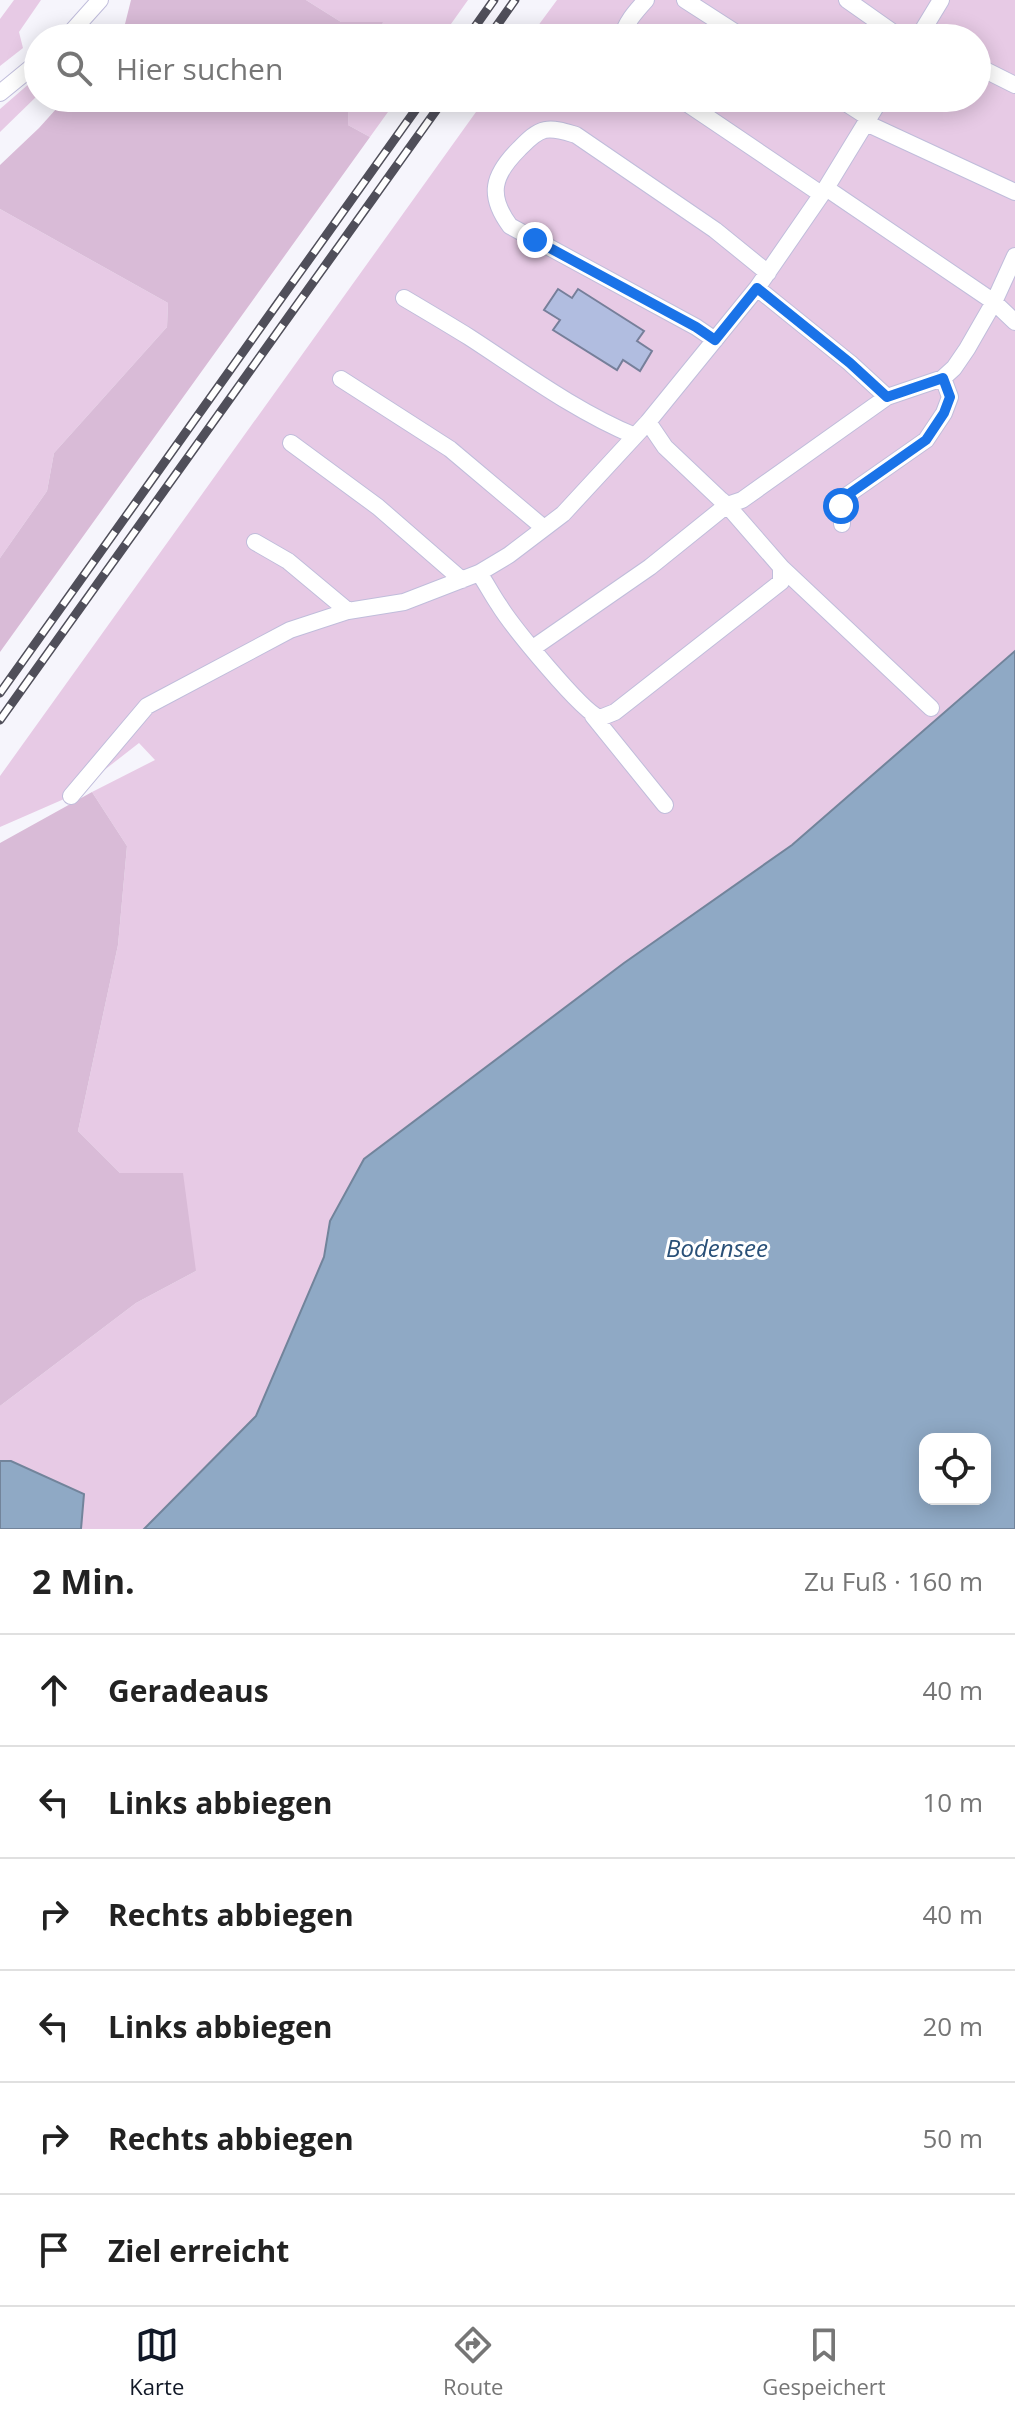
<!DOCTYPE html>
<html lang="de">
<meta charset="utf-8">
<style>
:root{--surface:#fff;--page:#f2f2f2;--text:#222;--muted:#767676;--line:#e0e0e0;--accent:#111827}
body{margin:0;font-family:"Open Sans",sans-serif;background:var(--page);color:var(--text)}
.controls{position:absolute;right:24px;bottom:24px;display:grid;overflow:hidden;border-radius:16px;box-shadow:0 4px 20px #0003}
.controls button{width:72px;height:72px;display:grid;place-items:center;padding:0;border:0;border-bottom:2px solid var(--line);background:var(--surface);color:var(--text);font:40px sans-serif}
.stop{position:absolute;width:24px;height:24px;margin:-18px;border:6px solid #1a73e8;border-radius:50%;background:#fff}
.stop.end{background:#1a73e8;border-color:#fff;box-shadow:0 2px 8px #0008}
.list{margin:0;padding:0;list-style:none}
h2{display:flex;justify-content:space-between;align-items:center;height:104px;margin:0;padding:0 32px;font-size:34px}
h2 small{font-size:26px;font-weight:400;color:var(--muted)}
.list li{display:grid;grid-template-columns:52px 1fr auto;gap:24px;align-items:center;box-sizing:border-box;height:112px;padding:0 32px;border-top:2px solid var(--line)}
.list b{display:block;font-size:30px;white-space:nowrap}
.list em{font-size:26px;font-style:normal;color:var(--muted)}
.icon{flex:none;width:44px;height:44px;fill:none;stroke:currentColor;stroke-width:2;stroke-linecap:round;stroke-linejoin:round}
.map{position:relative;flex:none;width:1015px;height:1529px;overflow:hidden}
.search{position:absolute;background:var(--surface);box-shadow:0 4px 20px #0003;left:24px;right:24px;top:24px;height:88px;display:flex;align-items:center;gap:20px;box-sizing:border-box;padding:0 28px;border-radius:44px;color:var(--muted);font-size:30px}
.sheet{height:776px;background:var(--surface)}
nav{display:flex;justify-content:space-around;align-items:center;box-sizing:border-box;height:112px;border-top:2px solid var(--line);background:var(--surface);font-size:22px;color:var(--muted)}
nav a{display:grid;justify-items:center;gap:4px}
nav .on{color:var(--accent)}
.map>svg:first-child{display:block}
.green{fill:#e7cae5}
.forest{fill:#d9bbd7}
.water{fill:#8fa9c5;stroke:#72849b;stroke-width:2;fill-rule:evenodd}
.building{fill:#b1bde0;stroke:#767f9a;stroke-width:2}
.lines{fill:none;stroke-linecap:round;stroke-linejoin:round}
.service-casing{stroke:#c0bddb;stroke-width:18}
.service{stroke:#fff;stroke-width:16}
.rail-casing{stroke:#504f5a;stroke-width:9}
.rail{stroke:#fff;stroke-width:6;stroke-dasharray:18;stroke-linecap:butt}
.route{stroke:#1a73e8;stroke-width:10}
.labels{text-anchor:middle;dominant-baseline:central;stroke-width:6;stroke-linejoin:round;paint-order:stroke}
.water-label{font-size:24px;font-style:italic;fill:#295078;stroke:#fff}
</style>
<div class="map">
<svg width="1015" height="1529" viewBox="0 0 1015 1529">
<rect width="100%" height="100%" fill="#f6f5fc"/>
<path class="green" d="M14,0H41L19,32L23,48L0,66V19Z
M306,0H468L441,38H379L383,22H341Z
M557,0H1015V651L792,845L624,963L468,1082L330,1221L324,1257L256,1416L144,1529H81V1526L11,1461H0V1406L136,1303L196,1271L120,1173L78,1131L118,945L127,846L92,792L155,760L139,743L71,796L0,827V776L486,98H977V38H529Z
M38,76V95L0,132V109Z
M349,98H398L370,137L348,125Z
M0,209L168,303L167,327L54,453L47,491L0,558Z"/>
<path class="forest" d="M131,0H306L341,22H383L379,38H118L123,32Z
M66,98H349L348,125L370,137L0,652V558L47,491L54,453L167,327L168,303L0,209V165L39,128Z
M92,792L127,846L118,945L78,1131L120,1173H183L196,1271L136,1303L0,1406V843Z"/>
<path class="water" d="M1015,651V1529H144L256,1416L324,1257L330,1221L364,1159L624,963L792,845ZM925,1439H985V1499H925Z
M0,1461H11L84,1494L81,1529H0Z"/>
<path class="building" d="M558,289L572,298L578,289L644,331L637,341L652,351L640,371L623,360L617,370L553,330L560,320L544,310Z"/>
<g class="lines">
<defs>
<path id="service" d="M685,0L744,38
M847,0L901,38
M66,38L100,0
M622,38C625,23 636,11 646,0
M918,38L941,0
M977,66L1015,85
M0,93L38,62
M679,98L821,194
M838,98L869,118
M866,123L1015,192
M826,188L994,302L1015,322
M757,288L850,363L887,397
M404,298C426,311 448,324 469,337C523,372 575,411 635,436
M715,340L696,327L510,226C487,195 493,175 519,149C526,142 535,132 545,130C555,128 566,132 576,135L715,230L768,273
M341,379L450,449L544,528
M648,422L665,447L721,500L727,505L742,500L887,397L943,378L954,368L967,349L994,302L1015,256
M291,443L378,507L462,580
M842,524L841,506L846,496L926,440L944,413L950,397L943,378
M255,542L288,561L348,611
M781,567L931,708
M479,573C486,583 492,595 499,605C512,626 582,712 600,718L615,712L781,582V567L727,505L650,567L533,648
M593,716L665,805
M71,796L147,706L290,630L348,611L404,602L479,573L509,555L563,514L648,422L757,288L826,188L881,98"/>
</defs>
<use href="#service" class="service-casing"/>
<use href="#service" class="service"/>
<defs>
<path id="rail" d="M467,38L494,0
M488,38L515,0
M0,693L424,98
M0,720L445,98"/>
</defs>
<use href="#rail" class="rail-casing"/>
<use href="#rail" class="rail"/>
</g>
<g class="lines">
<path class="route" d="M535,240L696,327L715,340L757,288L850,363L887,397L943,378L950,397L944,413L926,440L846,496L841,506"/>
</g>
<g class="labels">
<g class="water-label">
<text x="717" y="1247">Bodensee</text>
</g>
</g>
</svg>
<div class="controls">
<button><svg class="icon" aria-label="locate" viewBox="0 0 24 24"><circle cx="12" cy="12" r="6"/><path d="M12 2v4M12 18v4M2 12h4M18 12h4"/></svg></button>
</div>
<div class="stop" style="left:841px;top:506px"></div>
<div class="stop end" style="left:535px;top:240px"></div>
<div class="search"><svg class="icon" aria-label="search" viewBox="0 0 24 24"><circle cx="10" cy="10" r="6"/><path d="M15 15l6 6"/></svg>Hier suchen</div>
</div>
<section class="sheet">
<h2>2 Min.<small>Zu Fuß · 160 m</small></h2>
<ul class="list">
<li><svg class="icon" aria-label="ahead" viewBox="0 0 24 24"><path d="M12 20V5M6 11l6-6 6 6"/></svg><div><b>Geradeaus</b></div><em>40 m</em></li>
<li><svg class="icon" aria-label="left" viewBox="0 0 24 24"><path d="M17 20v-9H6M10 6l-5 5 5 5"/></svg><div><b>Links abbiegen</b></div><em>10 m</em></li>
<li><svg class="icon" aria-label="right" viewBox="0 0 24 24"><path d="M7 20v-9h11M14 6l5 5-5 5"/></svg><div><b>Rechts abbiegen</b></div><em>40 m</em></li>
<li><svg class="icon" aria-label="left" viewBox="0 0 24 24"><path d="M17 20v-9H6M10 6l-5 5 5 5"/></svg><div><b>Links abbiegen</b></div><em>20 m</em></li>
<li><svg class="icon" aria-label="right" viewBox="0 0 24 24"><path d="M7 20v-9h11M14 6l5 5-5 5"/></svg><div><b>Rechts abbiegen</b></div><em>50 m</em></li>
<li><svg class="icon" aria-label="arrive" viewBox="0 0 24 24"><path d="M6 21V4h12l-3 4 3 4H6"/></svg><div><b>Ziel erreicht</b></div></li>
</ul>
</section>
<nav>
<a class="on"><svg class="icon" aria-label="map" viewBox="0 0 24 24"><path d="M3 6l6-2 6 2 6-2v14l-6 2-6-2-6 2zM9 4v14M15 6v14"/></svg>Karte</a>
<a><svg class="icon" aria-label="directions" viewBox="0 0 24 24"><path d="M12 3l9 9-9 9-9-9zM9 14v-3h6M13 9l2 2-2 2"/></svg>Route</a>
<a><svg class="icon" aria-label="saved" viewBox="0 0 24 24"><path d="M7 4h10v16l-5-4-5 4z"/></svg>Gespeichert</a>
</nav>
